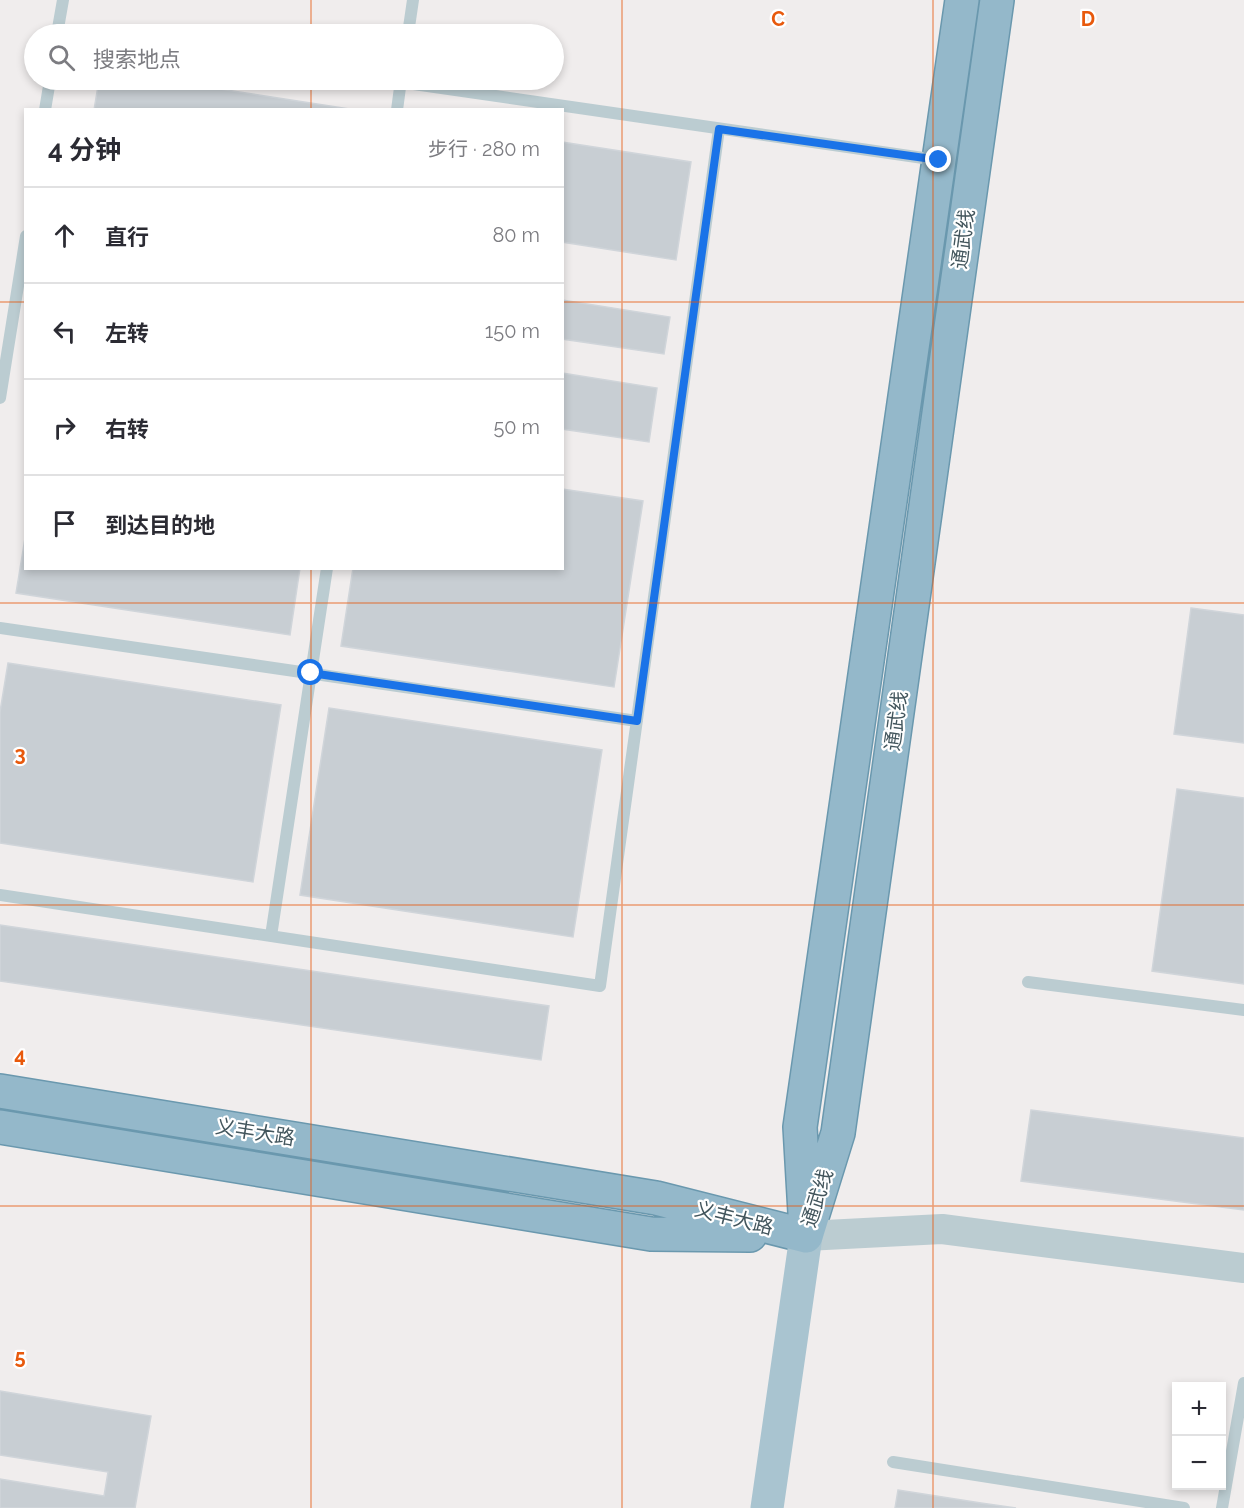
<!DOCTYPE html>
<html lang="zh">
<meta charset="utf-8">
<style>
:root{--surface:#fff;--page:#f7f7f7;--text:#2b2b33;--muted:#7c7c81;--line:#e1e1e2}
body{margin:0;font-family:Raleway,"Noto Sans SC",sans-serif;background:var(--page);color:var(--text)}
.controls{position:absolute;right:18px;bottom:18px;display:grid;overflow:hidden;border-radius:0px;box-shadow:0 3px 9px #0003}
.controls button{width:54px;height:54px;display:grid;place-items:center;padding:0;border:0;border-bottom:2px solid var(--line);background:var(--surface);color:var(--text);font:30px sans-serif}
.stop{position:absolute;width:18px;height:18px;margin:-14px;border:4px solid #1a73e8;border-radius:50%;background:#fff}
.stop.end{background:#1a73e8;border-color:#fff;box-shadow:0 2px 6px #0008}
.list{margin:0;padding:0;list-style:none}
h2{display:flex;justify-content:space-between;align-items:center;height:78px;margin:0;padding:0 24px;font-size:26px}
h2 small{font-size:20px;font-weight:400;color:var(--muted)}
.list li{display:grid;grid-template-columns:39px 1fr auto;gap:18px;align-items:center;box-sizing:border-box;height:96px;padding:0 24px;border-top:2px solid var(--line)}
.list b{display:block;font-size:22px;white-space:nowrap}
.list em{font-size:20px;font-style:normal;color:var(--muted)}
.icon{flex:none;width:33px;height:33px;fill:none;stroke:currentColor;stroke-width:2;stroke-linecap:round;stroke-linejoin:round}
.map{position:relative;flex:none;width:1244px;height:1508px;overflow:hidden}
.search{position:absolute;background:var(--surface);box-shadow:0 3px 9px #0003;left:24px;top:24px;width:540px;height:66px;display:flex;align-items:center;gap:15px;box-sizing:border-box;padding:0 21px;border-radius:33px;color:var(--muted);font-size:22px}
.panel{position:absolute;background:var(--surface);box-shadow:0 3px 9px #0003;left:24px;top:108px;width:540px;height:462px;border-radius:0px}
.map>svg:first-child{display:block}
.building{fill:#c8ced3;stroke:#d0d5da;stroke-width:1.5}
.lines{fill:none;stroke-linecap:round;stroke-linejoin:round}
.trunk-casing{stroke:#6a98ae;stroke-width:36}
.service{stroke:#bbccd1;stroke-width:12}
.tertiary{stroke:#bbccd1;stroke-width:30}
.primary{stroke:#a9c4d0;stroke-width:33}
.trunk{stroke:#94b8ca;stroke-width:33}
.route{stroke:#1a73e8;stroke-width:8}
.grid{fill:none;stroke:#e8590c;stroke-width:1.5;stroke-opacity:0.55}
.labels{text-anchor:middle;dominant-baseline:central;stroke-width:4.5;stroke-linejoin:round;paint-order:stroke}
.street-label{font-size:20px;fill:#43565d;stroke:#fff}
.grid-label{font-size:20px;text-anchor:middle;font-weight:bold;fill:#e8590c;stroke:#fff;stroke-width:4.5;stroke-linejoin:round;paint-order:stroke}
</style>
<div class="map">
<svg width="1244" height="1508" viewBox="0 0 1244 1508">
<rect width="100%" height="100%" fill="#f0eded"/>
<path class="building" d="M99,80H161L356,110H94Z
M562,142L691,162L676,260L562,242Z
M562,300L670,317L664,354L562,339Z
M562,373L657,388L649,442L562,429Z
M562,489L643,501L614,687L341,646L353,568H562Z
M26,532V568H300L290,635L16,593Z
M1191,608L1244,615V743L1174,734Z
M8,663L281,705L253,882L0,843V712Z
M329,708L602,750L573,937L300,895Z
M1177,789L1244,798V984L1152,971Z
M0,925L549,1006L541,1060L0,981Z
M1031,1110L1244,1138V1210L1021,1181Z
M0,1391L151,1416L135,1508H0V1479L104,1496L108,1472L0,1455Z
M898,1490L981,1503L1016,1508H895Z"/>
<g class="lines">
<defs>
<path id="trunk" d="M0,1091L656,1198L806,1236
M0,1127L651,1234L750,1235
M805,1213L800,1127L962,0
M806,1236L838,1133L997,0"/>
</defs>
<use href="#trunk" class="trunk-casing"/>
<path class="service" d="M58,31L78,34
M57,34L63,0
M408,34L413,0
M386,80L937,160
M45,110L50,80
M397,110L401,80
M0,398L26,236
M0,628L637,721
M0,895L600,986L719,129
M271,936L327,568
M1028,982L1244,1010
M893,1462L1184,1508
M1222,1508L1244,1383"/>
<path class="tertiary" d="M806,1236L942,1229L1244,1268"/>
<path class="primary" d="M767,1508L806,1236"/>
<use href="#trunk" class="trunk"/>
</g>
<g class="lines">
<path class="route" d="M311,673L637,721L719,129L939,160"/>
</g>
<path class="grid" d="M311,0V34M622,0V1508M933,0V1508M311,80V110M0,302H26M562,302H1244M311,568V1508M0,603H1244M0,905H1244M0,1206H1244"/>
<g class="labels">
<g class="street-label">
<text transform="translate(963 239) rotate(-82)">通武线</text>
<text transform="translate(896 721) rotate(-82)">通武线</text>
<text transform="translate(255 1132) rotate(9)">义丰大路</text>
<text transform="translate(817 1198) rotate(-72)">通武线</text>
<text transform="translate(734 1218) rotate(14)">义丰大路</text>
</g>
</g>
<g class="grid-label">
<text x="778" y="26">C</text>
<text x="1088" y="26">D</text>
<text x="20" y="761">3</text>
<text x="20" y="1062">4</text>
<text x="20" y="1364">5</text>
</g>
</svg>
<div class="controls">
<button>+</button>
<button>−</button>
</div>
<div class="stop" style="left:311px;top:673px"></div>
<div class="stop end" style="left:939px;top:160px"></div>
<div class="search"><svg class="icon" aria-label="search" viewBox="0 0 24 24"><circle cx="10" cy="10" r="6"/><path d="M15 15l6 6"/></svg>搜索地点</div>
<section class="panel">
<h2>4 分钟<small>步行 · 280 m</small></h2>
<ul class="list">
<li><svg class="icon" aria-label="ahead" viewBox="0 0 24 24"><path d="M12 20V5M6 11l6-6 6 6"/></svg><div><b>直行</b></div><em>80 m</em></li>
<li><svg class="icon" aria-label="left" viewBox="0 0 24 24"><path d="M17 20v-9H6M10 6l-5 5 5 5"/></svg><div><b>左转</b></div><em>150 m</em></li>
<li><svg class="icon" aria-label="right" viewBox="0 0 24 24"><path d="M7 20v-9h11M14 6l5 5-5 5"/></svg><div><b>右转</b></div><em>50 m</em></li>
<li><svg class="icon" aria-label="arrive" viewBox="0 0 24 24"><path d="M6 21V4h12l-3 4 3 4H6"/></svg><div><b>到达目的地</b></div></li>
</ul>
</section>
</div>
